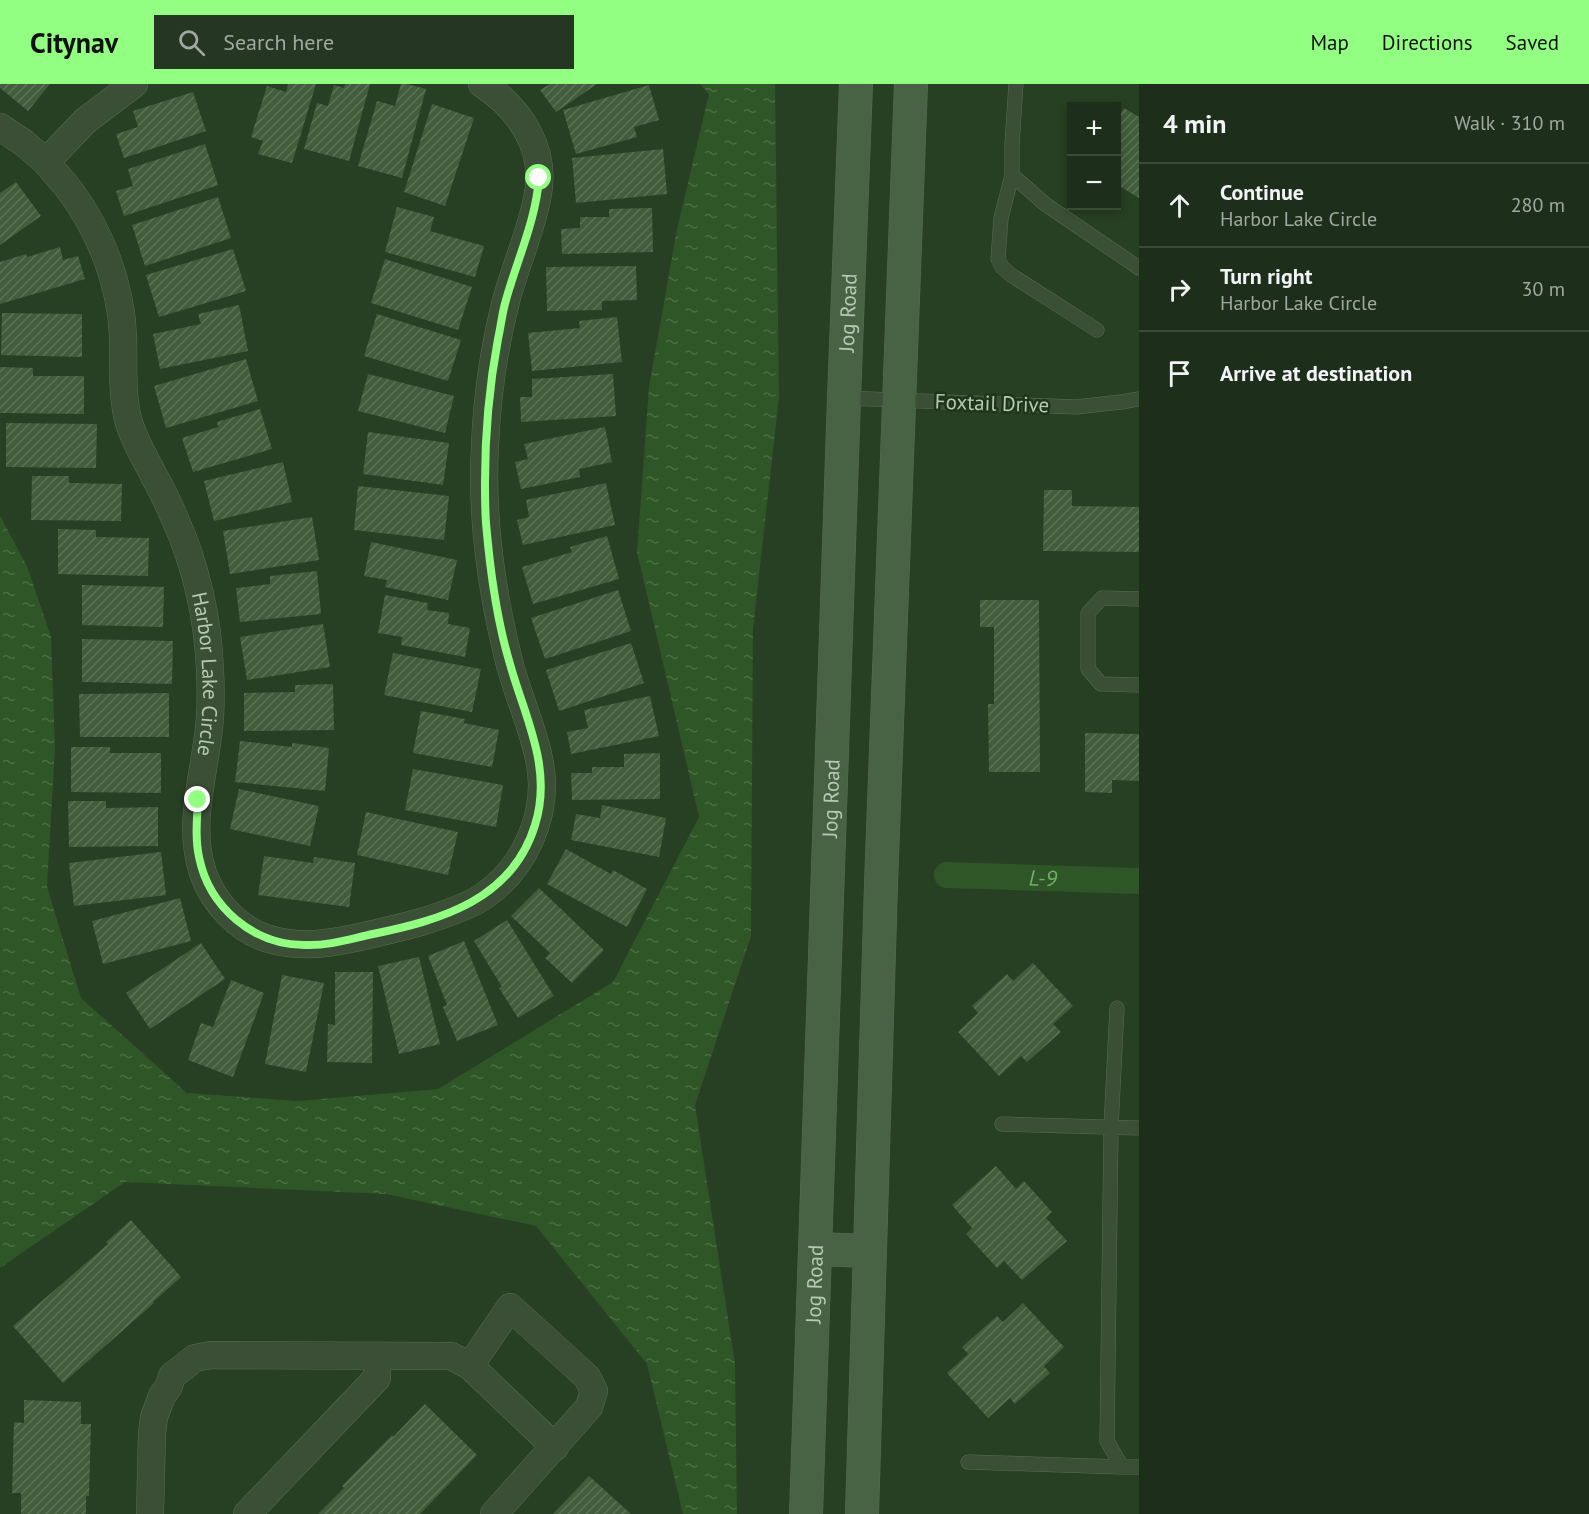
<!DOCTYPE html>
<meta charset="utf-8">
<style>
:root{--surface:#1d2f1a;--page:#253723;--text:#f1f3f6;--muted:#a0a9a2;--line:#3b4a39;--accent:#93ff82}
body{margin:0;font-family:"PT Sans",sans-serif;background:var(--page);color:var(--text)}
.controls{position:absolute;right:18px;top:18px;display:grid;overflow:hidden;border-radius:0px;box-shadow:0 3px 9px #0003}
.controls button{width:54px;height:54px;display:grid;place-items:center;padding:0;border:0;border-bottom:2px solid var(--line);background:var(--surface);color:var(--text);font:30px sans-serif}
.stop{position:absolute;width:18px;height:18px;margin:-14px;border:4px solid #93ff82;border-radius:50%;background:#fff}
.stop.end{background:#93ff82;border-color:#fff;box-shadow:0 2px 6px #0008}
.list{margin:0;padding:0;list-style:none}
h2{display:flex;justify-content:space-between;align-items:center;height:78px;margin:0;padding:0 24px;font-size:26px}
h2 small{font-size:20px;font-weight:400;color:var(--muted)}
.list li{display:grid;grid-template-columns:39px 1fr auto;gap:18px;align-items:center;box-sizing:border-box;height:84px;padding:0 24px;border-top:2px solid var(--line)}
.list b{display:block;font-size:22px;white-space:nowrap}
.list p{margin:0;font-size:20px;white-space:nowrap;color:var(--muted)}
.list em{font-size:20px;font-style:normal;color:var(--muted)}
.icon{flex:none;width:33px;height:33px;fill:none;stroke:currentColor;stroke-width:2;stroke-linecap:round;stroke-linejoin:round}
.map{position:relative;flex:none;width:1139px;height:1430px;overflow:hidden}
header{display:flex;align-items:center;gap:36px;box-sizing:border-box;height:84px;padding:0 30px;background:var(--accent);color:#111}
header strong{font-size:28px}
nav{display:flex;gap:33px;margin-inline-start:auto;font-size:21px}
.search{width:420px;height:54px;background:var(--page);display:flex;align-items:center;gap:15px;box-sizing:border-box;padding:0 21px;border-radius:0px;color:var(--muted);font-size:22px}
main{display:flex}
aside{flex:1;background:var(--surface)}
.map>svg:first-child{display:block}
.water{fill:url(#water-ripples)}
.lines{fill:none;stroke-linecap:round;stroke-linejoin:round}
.canal{stroke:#2f5626;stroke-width:26}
.building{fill:url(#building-hatch)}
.service-casing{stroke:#586d54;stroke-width:15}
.minor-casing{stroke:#586d54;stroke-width:28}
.secondary-casing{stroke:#586d54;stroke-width:34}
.service{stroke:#3a4f36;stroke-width:14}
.minor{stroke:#3a4f36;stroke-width:27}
.secondary{stroke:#486244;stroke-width:33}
.route{stroke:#93ff82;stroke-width:8}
.labels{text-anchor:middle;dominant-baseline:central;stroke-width:5;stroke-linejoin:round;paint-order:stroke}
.street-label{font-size:21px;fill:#b5cab2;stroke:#1f341b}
.water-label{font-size:22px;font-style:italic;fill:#74ac68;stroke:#1f341b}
</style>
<header>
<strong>Citynav</strong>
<div class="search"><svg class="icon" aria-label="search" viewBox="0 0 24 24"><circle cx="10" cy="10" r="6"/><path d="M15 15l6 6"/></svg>Search here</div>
<nav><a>Map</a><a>Directions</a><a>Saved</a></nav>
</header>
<main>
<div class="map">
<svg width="1139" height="1430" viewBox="0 0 1139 1430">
<defs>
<pattern id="water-ripples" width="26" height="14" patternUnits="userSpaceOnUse" patternTransform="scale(1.5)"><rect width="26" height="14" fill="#2f5626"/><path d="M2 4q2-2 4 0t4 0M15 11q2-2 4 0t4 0" fill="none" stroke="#4b6d43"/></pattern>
<pattern id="building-hatch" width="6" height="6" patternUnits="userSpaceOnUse" patternTransform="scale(1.5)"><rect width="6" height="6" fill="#415d3b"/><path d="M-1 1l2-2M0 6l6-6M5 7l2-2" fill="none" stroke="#5a7355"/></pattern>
</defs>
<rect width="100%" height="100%" fill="#273f22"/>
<path class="water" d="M700,0H775L779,313L753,545L751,852L695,1021L735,1280L737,1430H683L647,1280L536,1142L386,1110L125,1098L0,1184V432L27,482L51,553L55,664L47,803L81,914L187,1009L298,1017L438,1005L613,898L699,733L637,468L649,303L677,145L709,10Z"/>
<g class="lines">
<path class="canal" id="s1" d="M947,791L1139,797"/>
</g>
<path class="building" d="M0,0H50L28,27L0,4Z
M288,0H316L292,79L258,70L263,57L251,53L267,2L286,8Z
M345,0H370L349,77L304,65L317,19L328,22L334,1L344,4Z
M401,0H407L426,5L402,94L358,82L377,17L395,22Z
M550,0H597L556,28L540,6Z
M649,1L659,36L634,43L637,53L576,70L563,26Z
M193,8L206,47L124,74L116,50L138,43L133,27Z
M432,20L474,34L445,122L404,108Z
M1124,24L1139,33V114L1116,100V37Z
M205,60L218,101L124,132L116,107L133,102L128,85Z
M663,65L667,110L576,119L572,74Z
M16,98L41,132L0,161V109Z
M218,113L231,154L145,182L132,141Z
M397,123L434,133L430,147L484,162L475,193L385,168Z
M652,124L653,168L562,170L561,145L580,144V133H609V125Z
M60,163L63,176L78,172L85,195L0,220V178L26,170L27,173Z
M233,165L246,207L159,233L146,191Z
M385,175L472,203L458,246L371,219Z
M636,182L637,216L602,217V226L547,227L546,183Z
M239,221L248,267L160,285L153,250L201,240L198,230Z
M2,229L82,230V273L1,271Z
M377,230L461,256L448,297L364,272Z
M617,233L622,278L532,287L528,249L580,244L579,237Z
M246,275L258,317L166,344L154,302Z
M0,283L33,284V292H84V330L0,329Z
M368,290L454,312L445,349L358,327Z
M613,290L616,332L521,338L520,313H532V295Z
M260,325L272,365L193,388L182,354L218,343L217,338Z
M6,339L97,340L96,384L6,383Z
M605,343L612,378L579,385L580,393L521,405L515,378L528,375L524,360Z
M368,348L449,359L443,401L363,390Z
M283,378L292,418L214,437L204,397Z
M32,392H69V399L122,400L121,437L31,436Z
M606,399L615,441L523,461L517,436L529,433L526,416Z
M358,402L449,412L444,456L354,446Z
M1044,406H1072V422L1139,423V468L1043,467Z
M312,433L319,476L230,490L223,447Z
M58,445L96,446V453L149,454L148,492L58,490Z
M607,452L619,495L533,520L522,483L572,468L570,463Z
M371,458L457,476L448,516L385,503L387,496L364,492Z
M317,487L321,530L240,538L236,504L270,500V492Z
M82,501L164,503L163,543L82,541Z
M618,506L631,547L545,575L531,534Z
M385,511L428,519L427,526L449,529L448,540L470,544L465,573L401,561L402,553L378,549Z
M980,516H1039L1040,688H989L988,620H994V543H980Z
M323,540L330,583L247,596L240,553Z
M82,555L173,557L172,600L82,598Z
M631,559L644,599L559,627L546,586Z
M393,569L481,585L472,628L384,611Z
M333,600L334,646L244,647V609L295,608V601Z
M169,609V653H80L79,610Z
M650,612L659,652L571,670L567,648L588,644L584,626Z
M421,627L465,635L464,639L499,646L492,683L413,669Z
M1085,649L1139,650V697L1112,696V709L1085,708Z
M240,657L292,663V659L329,664L325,707L235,698Z
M71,663H110V669H161V709L71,708Z
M660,669V715L572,716L571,689H592V683H624V670Z
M413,685L503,701L496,743L405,726Z
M239,705L319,722L310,762L230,745Z
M68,717H106V724L158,723V762L69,763Z
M602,721L666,734L659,773L571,756L576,730L600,734Z
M366,728L458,748L448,791L357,771Z
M566,765L611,790L613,786L647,805L627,843L547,800Z
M161,768L166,811L74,822L69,779Z
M264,772L313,779L314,773L355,779L349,823L258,811Z
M539,804L604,866L572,899L545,874L550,869L511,832Z
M180,814L191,857L103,880L92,837Z
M507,836L554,912L518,934L499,904L502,903L474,857Z
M464,857L498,941L457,957L443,923L447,921L428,872Z
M201,859L225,895L150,945L126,909Z
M419,873L440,960L399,970L378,882Z
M1033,879L1073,922L1053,940L1061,948L1027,978L1021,972L999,992L958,948L978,929L972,922L1007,890L1013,897Z
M335,888H373L372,979L327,978L328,940L335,941Z
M282,891L324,899L306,988L265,980Z
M231,896L264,909L233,993L188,976L201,939L213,943Z
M996,1082L1016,1105L1024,1097L1052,1128L1046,1134L1067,1157L1022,1196L1004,1177L997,1184L966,1150L972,1144L952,1121Z
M131,1136L181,1193L153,1218L154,1219L63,1299L13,1242L108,1160L106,1158Z
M1023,1219L1064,1263L1044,1282L1050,1289L1015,1320L1010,1314L988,1334L947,1289L968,1270L962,1263L997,1232L1003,1238Z
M24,1316L81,1318V1340H91L89,1412H86V1430H21V1409H12L14,1338L24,1339Z
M425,1320L477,1371L420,1430H318L344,1404L342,1402L392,1351L393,1353Z
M589,1392L631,1430H553Z"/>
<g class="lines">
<defs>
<path id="service" d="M1016,0L1012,60V91L1045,120L1139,184
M1012,91L1001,134L998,175L1002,183L1011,191L1097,246
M844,314L1076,323L1121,318L1139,315
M1139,515L1102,514L1088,529V585L1101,600L1139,601
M1117,924L1111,1044L1107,1357L1122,1383H1139
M1002,1040L1139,1044
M968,1378L1122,1383"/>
<g id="minor">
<path id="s2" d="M134,0L85,37L46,78C54,88 63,97 71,108C101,149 121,201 123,252C124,281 121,310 129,339C135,358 145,374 154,392C162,406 169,421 175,435C196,481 208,535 210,586C211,605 211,626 209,644C204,692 187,742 203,789C213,818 238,846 269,855C299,864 326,860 355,854C378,849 399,844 421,838C440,832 459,826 476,817C524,789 551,729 539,675C532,640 516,608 508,573C491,504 481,432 485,361C487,313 494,264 506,217C515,183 530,150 537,115C548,67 521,25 482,0"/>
<path d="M0,43L24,59L46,78"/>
<path d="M470,1282L510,1223L587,1293L594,1307L589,1323L494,1430"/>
<path d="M150,1430L152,1350L154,1333L162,1312L169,1302L172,1292L195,1274L211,1271L451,1272L470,1282L555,1363"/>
<path d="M247,1430L377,1294V1272"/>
</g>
<g id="secondary">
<path d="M815,1165L869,1167"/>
<path id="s3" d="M806,1430L844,314L856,0"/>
<path d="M862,1430C875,953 891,477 911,0"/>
</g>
</defs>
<use href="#service" class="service-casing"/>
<use href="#minor" class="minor-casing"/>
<use href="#secondary" class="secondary-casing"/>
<use href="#service" class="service"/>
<use href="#minor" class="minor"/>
<use href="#secondary" class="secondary"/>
</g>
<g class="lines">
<path class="route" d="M198,716C197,735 195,754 199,773C209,823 253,861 305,861C328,862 350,855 373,850C441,836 512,816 535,741C553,684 525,634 510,580C496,534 490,486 486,439C485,425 485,412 485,398C485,350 489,303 498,255C501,242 502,229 506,216C517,176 536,136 539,94"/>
</g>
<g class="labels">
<g class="street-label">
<text stroke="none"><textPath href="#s3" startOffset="1202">Jog Road</textPath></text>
<text transform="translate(992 319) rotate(2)">Foxtail Drive</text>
<text stroke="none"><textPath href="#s2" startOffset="666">Harbor Lake Circle</textPath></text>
<text stroke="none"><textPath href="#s3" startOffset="716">Jog Road</textPath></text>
<text stroke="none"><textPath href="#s3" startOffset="230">Jog Road</textPath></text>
</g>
<g class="water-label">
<text stroke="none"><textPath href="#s1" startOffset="96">L-9</textPath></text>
</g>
</g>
</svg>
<div class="controls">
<button>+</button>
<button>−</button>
</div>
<div class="stop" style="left:539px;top:94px"></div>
<div class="stop end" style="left:198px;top:716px"></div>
</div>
<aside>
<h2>4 min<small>Walk · 310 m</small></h2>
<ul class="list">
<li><svg class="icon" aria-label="ahead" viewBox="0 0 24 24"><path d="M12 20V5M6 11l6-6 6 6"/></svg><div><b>Continue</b><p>Harbor Lake Circle</p></div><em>280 m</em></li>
<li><svg class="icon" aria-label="right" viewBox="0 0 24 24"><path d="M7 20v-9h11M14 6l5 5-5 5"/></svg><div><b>Turn right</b><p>Harbor Lake Circle</p></div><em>30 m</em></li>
<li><svg class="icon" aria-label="arrive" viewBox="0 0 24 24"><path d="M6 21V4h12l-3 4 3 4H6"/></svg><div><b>Arrive at destination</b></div></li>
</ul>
</aside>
</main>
